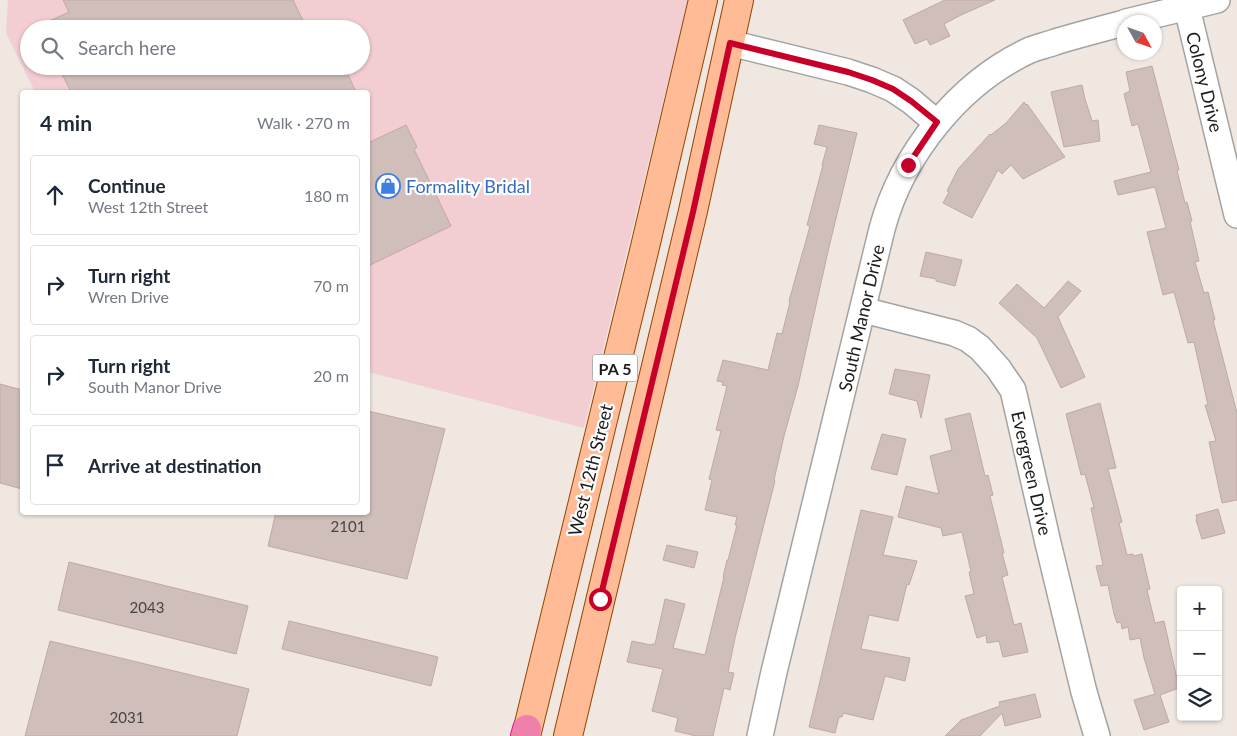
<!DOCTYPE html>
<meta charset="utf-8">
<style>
:root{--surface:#fff;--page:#f6f6f7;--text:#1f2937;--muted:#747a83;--line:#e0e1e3}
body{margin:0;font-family:Lato,sans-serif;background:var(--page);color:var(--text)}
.controls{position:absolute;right:15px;bottom:15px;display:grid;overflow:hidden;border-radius:5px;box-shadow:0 1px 4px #0004}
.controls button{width:45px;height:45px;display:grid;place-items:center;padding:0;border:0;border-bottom:1px solid var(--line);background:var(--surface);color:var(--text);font:25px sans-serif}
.compass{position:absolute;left:1117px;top:15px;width:45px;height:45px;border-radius:50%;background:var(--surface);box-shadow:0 1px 4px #0004;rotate:130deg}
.stop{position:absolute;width:15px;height:15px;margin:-11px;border:4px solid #c80029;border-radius:50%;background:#fff}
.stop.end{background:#c80029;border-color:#fff;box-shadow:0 1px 5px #0008}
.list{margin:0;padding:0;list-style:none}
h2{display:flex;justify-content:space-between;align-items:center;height:65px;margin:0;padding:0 20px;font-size:21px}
h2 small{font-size:16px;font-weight:400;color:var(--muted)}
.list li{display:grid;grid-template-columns:32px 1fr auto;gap:15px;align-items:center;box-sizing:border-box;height:80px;margin:0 10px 10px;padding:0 10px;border:1px solid var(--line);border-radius:5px}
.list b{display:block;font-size:19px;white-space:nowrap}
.list p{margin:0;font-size:16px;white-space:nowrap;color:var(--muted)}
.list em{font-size:16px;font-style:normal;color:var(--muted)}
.icon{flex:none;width:28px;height:28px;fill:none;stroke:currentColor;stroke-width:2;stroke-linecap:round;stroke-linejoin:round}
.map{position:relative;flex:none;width:1237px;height:736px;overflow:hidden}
.search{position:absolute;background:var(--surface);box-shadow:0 1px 4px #0004;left:20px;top:20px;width:350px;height:55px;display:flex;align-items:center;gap:12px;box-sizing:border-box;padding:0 18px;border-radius:28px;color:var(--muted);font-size:19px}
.panel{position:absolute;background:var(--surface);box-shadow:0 1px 4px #0004;left:20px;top:90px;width:350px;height:425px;border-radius:5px}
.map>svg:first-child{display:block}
.commercial{fill:#f2ced3;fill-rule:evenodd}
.building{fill:#cfbeb9;stroke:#c1a9a2}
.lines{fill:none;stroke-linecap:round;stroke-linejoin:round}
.minor-casing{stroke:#a3a3a3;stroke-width:28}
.major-casing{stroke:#944400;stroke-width:30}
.highway-casing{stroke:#e61487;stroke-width:30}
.minor{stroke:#fff;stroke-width:25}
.major{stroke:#ffbb95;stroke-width:28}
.highway{stroke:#ee80ab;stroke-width:28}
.route{stroke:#c80029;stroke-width:6}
.labels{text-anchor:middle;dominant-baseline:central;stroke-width:4.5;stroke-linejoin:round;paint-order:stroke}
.number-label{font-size:15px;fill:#494443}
.shield{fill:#fff;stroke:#606060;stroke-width:1}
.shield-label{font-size:16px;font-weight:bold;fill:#1c1c1c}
.street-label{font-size:18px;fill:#1c1c1c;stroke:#fff}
.shop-label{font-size:18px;fill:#366cbe;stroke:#fff;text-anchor:start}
</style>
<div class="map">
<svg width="1237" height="736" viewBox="0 0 1237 736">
<rect width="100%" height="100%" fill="#efe7e0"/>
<path class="commercial" d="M8,0H688L584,428L368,372V92H35L6,33ZM29,29H361V66H29Z"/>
<path class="building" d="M63,0H293L307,29H32L69,12Z
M945,0H995L961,15L944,24L950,36L930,45L927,39L915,44L903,20Z
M58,66H344L356,92H71Z
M1152,66L1179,170H1177L1185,203L1187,202L1192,221H1190L1199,261L1195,262L1204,293L1208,292L1215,320H1213L1237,413V500L1222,503L1209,442L1216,441L1205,405H1208L1194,342L1188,343L1174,292L1163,295L1147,232L1166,228L1155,187L1118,195L1114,181L1151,172L1138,124L1132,126L1124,94L1130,91L1126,72Z
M1082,85L1085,99L1092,121L1098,120L1100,141L1064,147L1051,92Z
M1024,102L1026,105L1027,104L1065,157L1023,179L1011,165L1002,174L998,170L972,218L943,203L949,192L947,191L958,169L990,134L991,135L1006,123Z
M406,125L417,147L414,149L451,226L368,266V143Z
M819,125L857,133L829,247L798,386L784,436L774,480L775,481L735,638L728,672L734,673L730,690L724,688L713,736H696L675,731L678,718L652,711L663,669L627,662L632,641L651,645L652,644H655L665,599L685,604L673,648L705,655L724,577H723L727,560H728L737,525H735L737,517L705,510L712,480L709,479L721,431L716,430L727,386L722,385L723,382L717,381L723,360L768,370L777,333L782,334L790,302L789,301L810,226L807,225L823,165H822L827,147L814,144Z
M926,252L962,260L955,286L936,281V279L920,276Z
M1068,281L1081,291L1058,317L1085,377L1061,388L1037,338L999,303L1017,284L1044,308Z
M895,369L930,375L921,418L917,401L889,394Z
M0,384L22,390V489L0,483Z
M1100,403L1116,468L1108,469L1122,522L1119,523L1127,555L1133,554L1134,556L1142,554L1150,589L1147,590L1155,623L1164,621L1179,688L1160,695L1169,722L1144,730L1134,700L1155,694L1144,658L1140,638L1130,640L1128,627L1122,629L1121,622L1117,623L1114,614L1108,585L1101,586L1096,566L1103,565L1091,508H1094L1085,474L1081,475L1066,414Z
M368,411L445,429L407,579L268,546L276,512H368Z
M970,413L985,476L988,475L993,495L990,496L1004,553H1002L1008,575L1002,577L1014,625L1021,623L1028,652L1003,657L999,641L987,643L986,635L977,638L965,596L974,594L969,572H971L962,532L943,536L941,528L898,517L906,486L939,494L930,456L952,450L945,419Z
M882,434L906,439L897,475L871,469Z
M1218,509L1225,533L1202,539L1196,520H1197L1196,515Z
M861,510L893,517L883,555L917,561L909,585L907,584L898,621L869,615L861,649L910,658L905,681L885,676L873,720L843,713L842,717H839L835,733L809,727Z
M667,545L698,552L694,568L663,560Z
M69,562L248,606L236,654L58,610Z
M289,621L438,657L431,686L282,649Z
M50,641L249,689L237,736H25Z
M1035,694L1041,717L1005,726L1002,713L980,736H945L961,720L1000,706L999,702Z"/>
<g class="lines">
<defs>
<path id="minor" d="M1187,8L1237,215
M1126,22L1217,0
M730,43L848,72L872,80L893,89L911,101L937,123
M863,310L954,333L968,339L980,348L998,368L1013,390L1048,543L1084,692L1097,736
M760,736L774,672L882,229C902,154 959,83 1030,50C1038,47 1047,45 1055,42C1078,35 1101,29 1124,23"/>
<path id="major" d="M526,736L645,247L703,0
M568,736L693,211L739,0"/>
<path id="highway" d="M525,736L527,729"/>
</defs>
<use href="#minor" class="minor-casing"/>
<use href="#major" class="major-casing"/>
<use href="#highway" class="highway-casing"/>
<use href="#minor" class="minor"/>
<use href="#major" class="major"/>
<use href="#highway" class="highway"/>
</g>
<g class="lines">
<path class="route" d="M600,599L693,212L730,43L848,72L872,80L893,89L911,101L937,122L908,165"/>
</g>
<defs>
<symbol id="shop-ring" viewBox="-11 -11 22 22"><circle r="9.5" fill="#fff" stroke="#3f7fe0" stroke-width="1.5"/><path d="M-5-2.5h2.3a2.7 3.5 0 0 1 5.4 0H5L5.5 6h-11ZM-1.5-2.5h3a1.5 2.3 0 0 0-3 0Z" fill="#3f7fe0"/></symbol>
</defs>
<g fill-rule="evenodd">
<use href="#shop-ring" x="374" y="172" width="28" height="28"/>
</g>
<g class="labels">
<g class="number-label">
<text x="348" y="526">2101</text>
<text x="147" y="607">2043</text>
<text x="127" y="717">2031</text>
</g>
<rect class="shield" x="592.5" y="354.5" width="45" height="27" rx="4"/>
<g class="shield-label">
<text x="615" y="368">PA 5</text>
</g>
<g class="street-label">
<text transform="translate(1205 82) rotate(76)">Colony Drive</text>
<text transform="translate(861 318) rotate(-77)">South Manor Drive</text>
<text transform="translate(590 470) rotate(-76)">West 12th Street</text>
<text transform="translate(1032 473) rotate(77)">Evergreen Drive</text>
</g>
<g class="shop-label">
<text x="406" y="186">Formality Bridal</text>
</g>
</g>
</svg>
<div class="controls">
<button>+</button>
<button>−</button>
<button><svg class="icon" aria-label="layers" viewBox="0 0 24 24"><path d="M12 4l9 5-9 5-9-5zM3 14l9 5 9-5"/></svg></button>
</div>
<svg class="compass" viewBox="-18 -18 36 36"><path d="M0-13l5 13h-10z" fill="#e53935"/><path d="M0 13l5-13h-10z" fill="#747a83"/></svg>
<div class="stop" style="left:600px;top:599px"></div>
<div class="stop end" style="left:908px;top:165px"></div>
<div class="search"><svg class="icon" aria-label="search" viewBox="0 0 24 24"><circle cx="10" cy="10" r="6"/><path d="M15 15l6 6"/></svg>Search here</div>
<section class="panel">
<h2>4 min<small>Walk · 270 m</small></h2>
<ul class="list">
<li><svg class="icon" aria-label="ahead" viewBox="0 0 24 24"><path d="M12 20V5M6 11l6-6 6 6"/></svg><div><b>Continue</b><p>West 12th Street</p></div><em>180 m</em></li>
<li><svg class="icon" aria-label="right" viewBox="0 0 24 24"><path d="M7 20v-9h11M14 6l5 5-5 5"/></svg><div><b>Turn right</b><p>Wren Drive</p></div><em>70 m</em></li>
<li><svg class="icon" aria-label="right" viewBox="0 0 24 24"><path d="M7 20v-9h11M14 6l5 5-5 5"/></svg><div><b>Turn right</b><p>South Manor Drive</p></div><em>20 m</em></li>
<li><svg class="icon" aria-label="arrive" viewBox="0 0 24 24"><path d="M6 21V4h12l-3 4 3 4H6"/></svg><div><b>Arrive at destination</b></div></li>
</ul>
</section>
</div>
